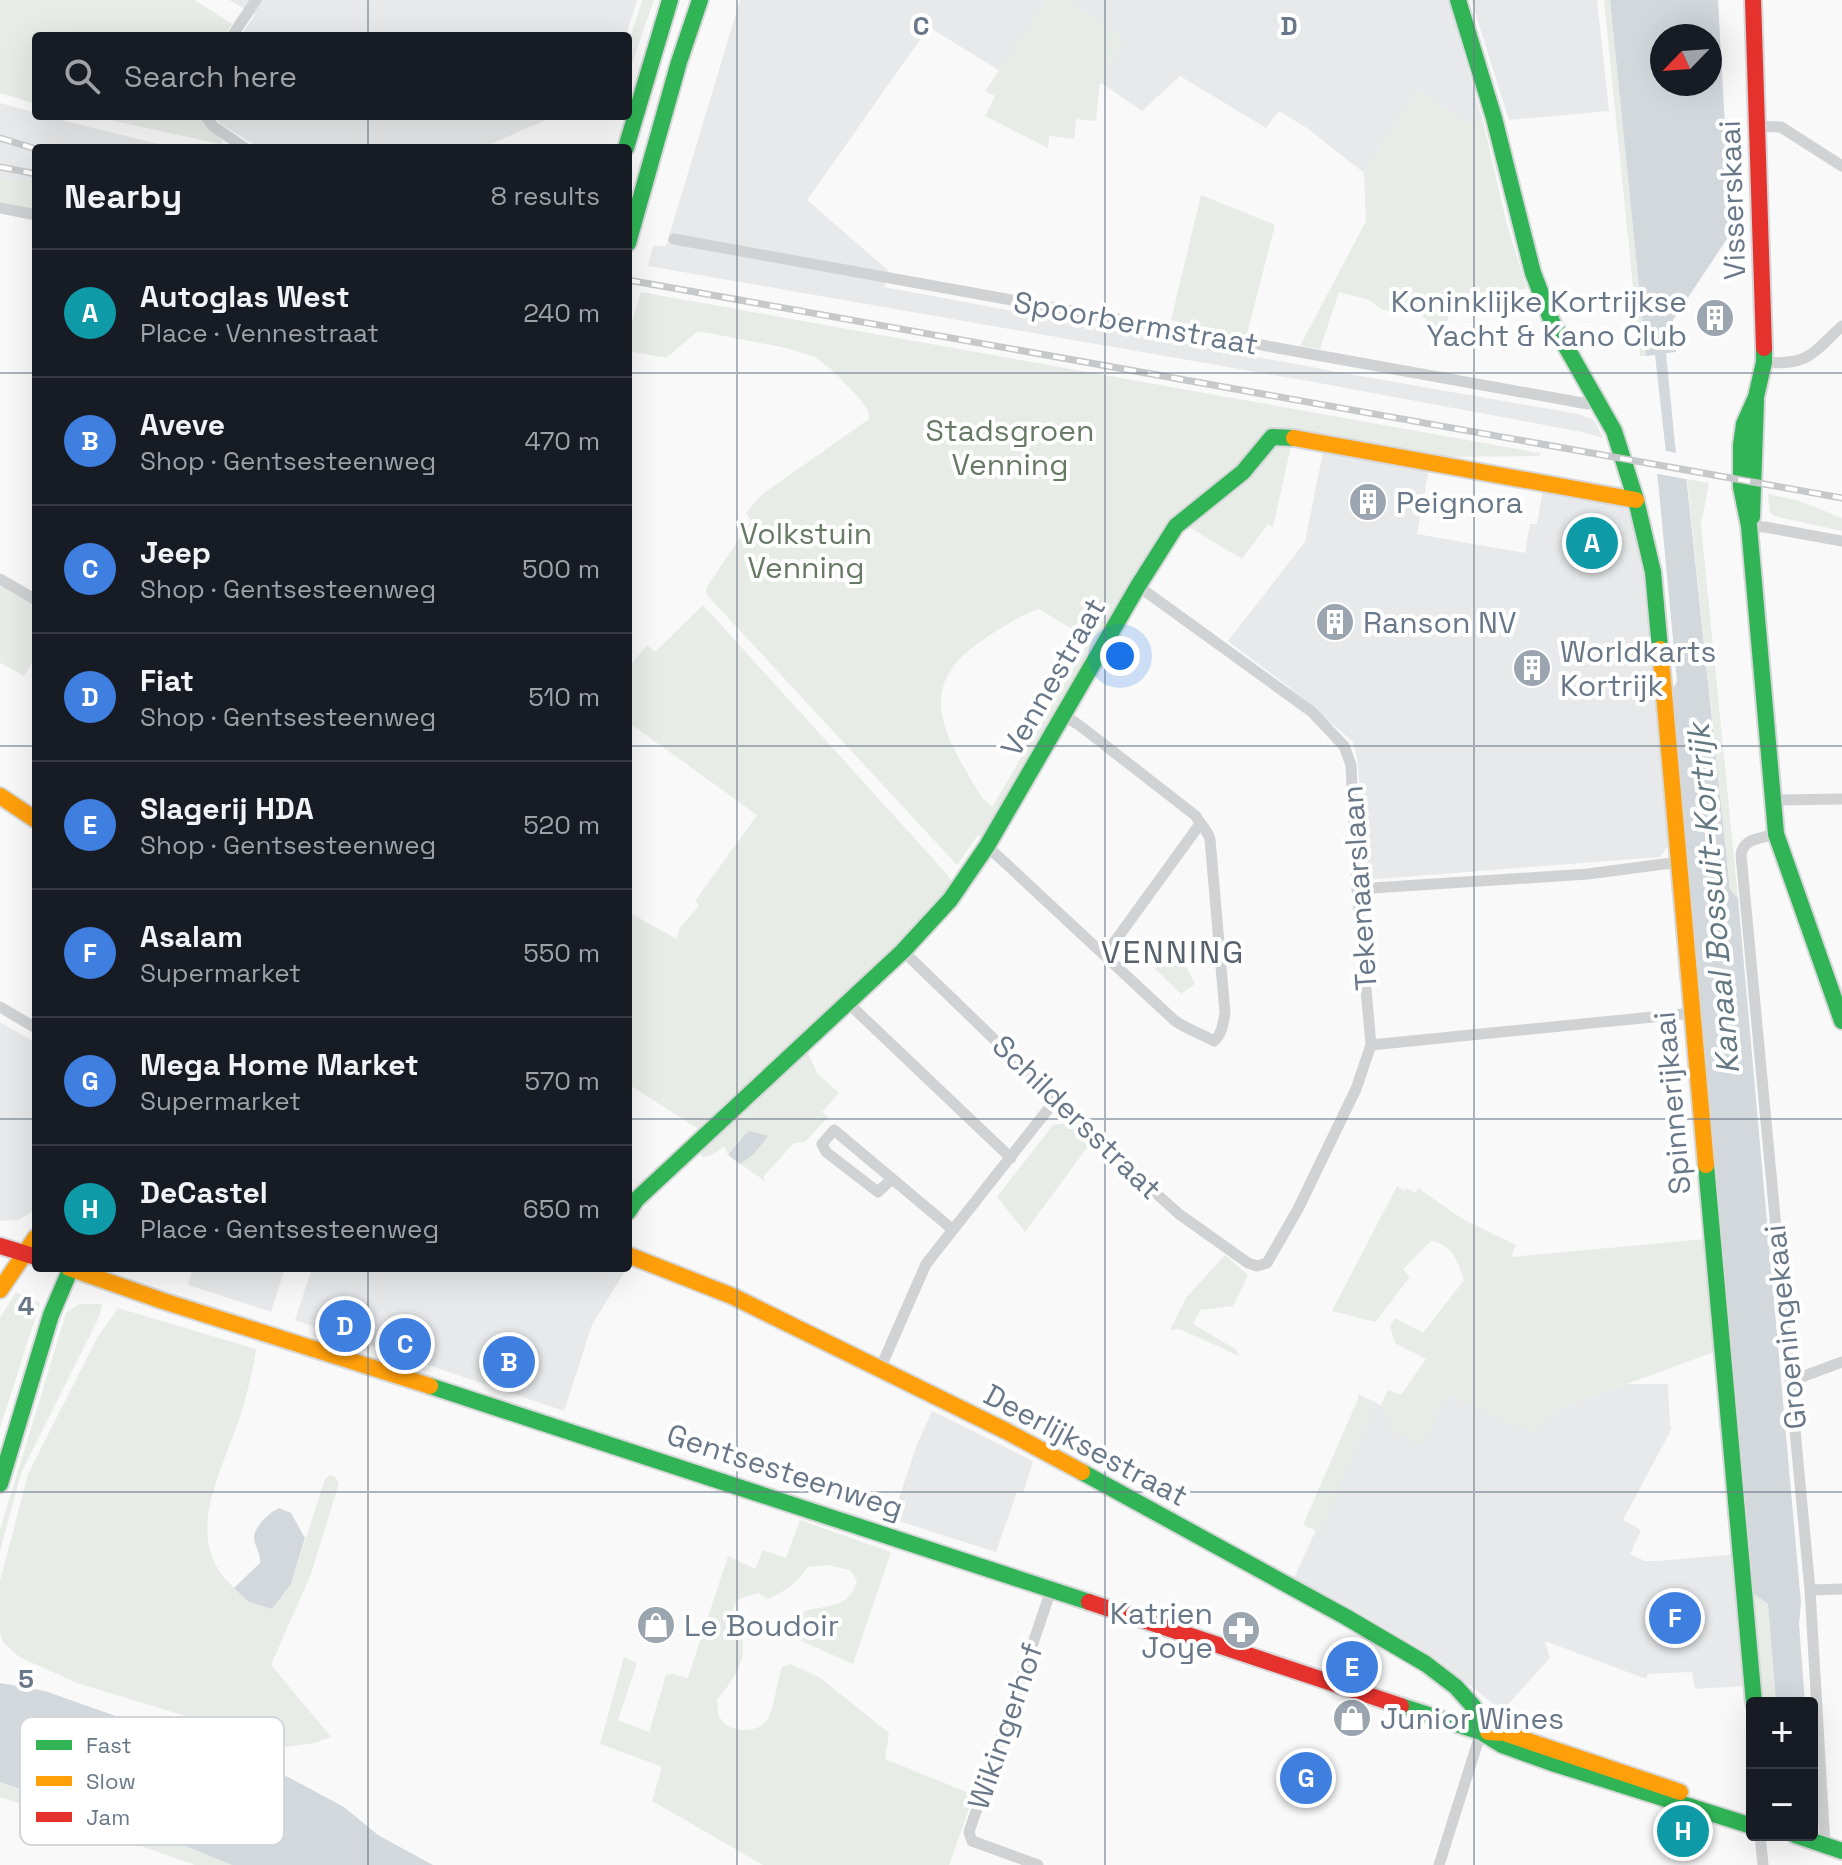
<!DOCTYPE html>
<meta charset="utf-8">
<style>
:root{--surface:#171b24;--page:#242831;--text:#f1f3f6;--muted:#9ea1a6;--line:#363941;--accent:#9ba5b0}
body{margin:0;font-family:"Space Grotesk",sans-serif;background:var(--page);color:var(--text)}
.controls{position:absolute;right:24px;bottom:24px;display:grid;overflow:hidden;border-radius:8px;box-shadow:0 8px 32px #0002}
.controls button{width:72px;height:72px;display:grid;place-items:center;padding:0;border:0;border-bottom:2px solid var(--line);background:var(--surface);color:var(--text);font:40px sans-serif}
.compass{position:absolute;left:1650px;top:24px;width:72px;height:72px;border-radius:50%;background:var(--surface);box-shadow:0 8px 32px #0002;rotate:245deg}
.you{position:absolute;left:1120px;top:656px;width:28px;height:28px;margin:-20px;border:6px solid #fff;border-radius:50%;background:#1a73e8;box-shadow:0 0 0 12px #1a73e833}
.badge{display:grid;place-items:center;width:52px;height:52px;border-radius:50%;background:var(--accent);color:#fff;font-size:26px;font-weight:700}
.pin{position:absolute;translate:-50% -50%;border:4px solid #fff;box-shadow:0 2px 8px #0006}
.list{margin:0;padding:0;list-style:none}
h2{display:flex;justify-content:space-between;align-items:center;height:104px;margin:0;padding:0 32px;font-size:34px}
h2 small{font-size:26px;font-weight:400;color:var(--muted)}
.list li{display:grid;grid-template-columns:52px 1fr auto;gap:24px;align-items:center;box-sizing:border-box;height:128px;padding:0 32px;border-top:2px solid var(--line)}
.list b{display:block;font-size:30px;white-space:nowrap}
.list p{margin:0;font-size:26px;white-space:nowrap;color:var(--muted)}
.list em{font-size:26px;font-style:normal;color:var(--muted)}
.icon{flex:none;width:44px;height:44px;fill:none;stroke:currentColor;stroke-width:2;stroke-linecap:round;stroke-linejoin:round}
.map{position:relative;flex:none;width:1842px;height:1865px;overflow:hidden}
.search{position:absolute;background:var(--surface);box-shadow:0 8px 32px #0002;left:32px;top:32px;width:600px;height:88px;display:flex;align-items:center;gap:20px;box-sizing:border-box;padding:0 28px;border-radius:8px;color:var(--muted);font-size:30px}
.panel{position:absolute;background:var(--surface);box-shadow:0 8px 32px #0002;left:32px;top:144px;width:600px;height:1128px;border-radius:8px}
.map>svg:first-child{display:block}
.built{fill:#e8e9ea}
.green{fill:#e8ece7;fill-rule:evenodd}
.water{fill:#d2d8dc;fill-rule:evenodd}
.pier{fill:#f9f9f9}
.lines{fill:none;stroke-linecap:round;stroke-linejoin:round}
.fast-casing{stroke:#d6d7d8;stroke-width:20}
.slow-casing{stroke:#d6d7d8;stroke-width:20}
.jam-casing{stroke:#d6d7d8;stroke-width:20}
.street{stroke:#d1d2d4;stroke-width:11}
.fast{stroke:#30b455;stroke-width:16}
.slow{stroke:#ff9f0a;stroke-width:16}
.jam{stroke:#e5322d;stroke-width:16}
.rail-casing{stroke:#c7c8c9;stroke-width:7}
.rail{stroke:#fff;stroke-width:4;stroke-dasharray:12;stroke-linecap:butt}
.grid{fill:none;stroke:#697889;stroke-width:2;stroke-opacity:0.55}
.labels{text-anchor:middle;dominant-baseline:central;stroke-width:8;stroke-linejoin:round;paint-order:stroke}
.street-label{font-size:30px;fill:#697889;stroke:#fff}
.poi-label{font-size:30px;fill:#697889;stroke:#fff;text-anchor:start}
.park-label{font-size:30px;fill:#667a64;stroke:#fff}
.water-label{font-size:32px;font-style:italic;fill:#657983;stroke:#fff}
.neighbourhood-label{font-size:32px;letter-spacing:2px;fill:#57626e;stroke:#fff}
.key{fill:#fff;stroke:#d2d6dc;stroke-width:2}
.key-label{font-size:22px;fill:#697889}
.grid-label{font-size:26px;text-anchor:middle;font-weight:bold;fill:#697889;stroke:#fff;stroke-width:8;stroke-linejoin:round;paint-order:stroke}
</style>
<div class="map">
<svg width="1842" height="1865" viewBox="0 0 1842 1865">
<rect width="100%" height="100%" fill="#f9f9f9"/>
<path class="built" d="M229,0H637L626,36H241L255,15Z
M740,0H1048L1000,71L929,27L807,200L889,271L884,287L1343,373L1578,414L1594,420L1603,438L1582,432L1308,381L648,266L653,246H666Z
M1067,0H1448L1483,121L1467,123L1418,91L1364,173L1307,128L1279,111L1266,128L1180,76L1142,111L1100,82L1122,39Z
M1471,0H1597L1609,111L1509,120Z
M0,103L36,113V116H46L174,148H36V204L0,197Z
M213,116H555L482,148H260L221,124Z
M1323,452L1429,469L1417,534L1525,553L1530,524H1537L1543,489L1621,502L1630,510L1642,536L1671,842L1660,857L1364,880L1362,815L1357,757L1353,742L1289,687L1228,641L1305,542Z
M0,1022L36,1043V1204L30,1213L18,1220L0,1221Z
M193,1268H285L271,1312L188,1285Z
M312,1268H618L625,1271L592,1325L564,1411L295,1320Z
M1627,1384H1668L1670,1426L1672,1428L1623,1520L1641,1530L1630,1554L1645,1561H1658L1737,1554L1745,1686L1695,1689L1692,1672L1648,1674L1646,1679L1545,1641L1550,1658L1502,1711L1437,1659L1343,1603L1294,1578L1316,1530L1319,1531L1375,1402L1387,1409L1446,1393L1533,1433L1555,1410Z
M932,1411L1033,1461L1023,1493L1017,1492L996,1552L892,1519L916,1447Z"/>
<path class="green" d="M0,0H195L232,24L224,36H36V104L0,93Z
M642,0H654L628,75V45Z
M1048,0H1067L1122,39L1100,82L1096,121L1076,119L1074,139L1049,136L1048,148L985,116L995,96L985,91Z
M1604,0H1610L1646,356H1640Z
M1418,91L1467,123L1483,121L1507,225L1527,289L1462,294L1441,331L1414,310H1382L1369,300L1339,292L1320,349L1300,346L1366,221L1364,173Z
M91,116H196L223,141L220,144Z
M0,177L36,183V212L0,206Z
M1201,195L1275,225L1246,338L1171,320Z
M641,292L1540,453V456L1432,457L1276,428C1255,435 1249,457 1235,473C1211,499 1176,514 1154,543L982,838L978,835L957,865L707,595L706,588L751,521L746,513L760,496L869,419L868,410L860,399L832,370L815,357L786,348L698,331L666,358L628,351V336ZM1039,609L1090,640L992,807L982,798C949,741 910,690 980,642C999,629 1017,617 1039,609Z
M1281,443L1291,446L1273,527L1268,524L1242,559L1187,526C1208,509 1231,493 1251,475C1262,464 1267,450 1281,443Z
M1687,479L1709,483L1701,525L1738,898L1730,890Z
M1768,494L1800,501L1842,518V531L1774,516L1770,512Z
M0,583L36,603V655L24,676L0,663Z
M703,605L946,873L955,886L854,986L700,1130L628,1084V912L677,939L679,929L699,906L695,901L757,815L628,722V668L647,645L655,652Z
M1178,951L1195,984L1181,994L1154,968Z
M808,1053L817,1073L839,1093L822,1112L828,1117L805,1142L794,1143L764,1176L765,1181L740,1164L754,1154L767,1136C739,1132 746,1134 728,1155L724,1146L712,1155L702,1157L699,1150Z
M1059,1124H1068L1089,1145L1025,1232L997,1197L1053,1125Z
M1397,1186L1404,1191L1406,1188L1416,1193L1418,1188L1464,1220L1516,1245L1511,1257L1705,1239L1717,1351L1555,1410L1533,1433L1446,1393L1421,1446L1390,1428L1387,1409L1381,1405L1388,1390L1401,1395L1426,1359L1395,1343L1390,1326L1395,1318L1423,1333L1464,1280C1458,1262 1452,1244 1431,1241L1403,1269L1410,1277L1375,1322L1332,1311Z
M1225,1255L1248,1275L1233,1306L1200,1310L1193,1324L1237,1350L1239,1356L1180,1329L1170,1330L1186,1298Z
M16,1292L40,1303L0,1428V1318Z
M79,1304H102L100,1315L21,1473L0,1551V1530L66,1313Z
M118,1308L256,1349C253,1371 247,1393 241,1414C223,1470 181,1536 231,1585C248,1601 250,1603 272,1609L291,1584L325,1479L330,1475L335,1477L339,1483L311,1574L271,1665L331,1737L314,1743L287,1747L77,1683L19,1657L4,1643L0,1634V1581L28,1474L98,1336Z
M1358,1394L1375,1402L1319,1532L1303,1525L1358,1399Z
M800,1520L891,1552L853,1664L801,1641L792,1630L795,1616C819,1601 847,1615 857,1581L850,1570L827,1565L808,1567C797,1583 785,1592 767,1599L759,1593L738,1599L733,1609C752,1650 743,1668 717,1700C718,1705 717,1713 720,1718C730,1734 761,1734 769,1717C775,1702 777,1682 782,1667L790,1664L819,1677L889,1733L885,1759L974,1795L949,1865H763L652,1801L662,1767L600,1744L624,1657L637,1663L618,1720L649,1732L666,1675L673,1674L688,1678L728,1556L755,1569L763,1550L786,1558Z
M1754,1594L1768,1604L1776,1703H1761Z
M0,1782L173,1841L232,1865H195L0,1797Z"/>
<path class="water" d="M1610,0H1718L1731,233L1673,320L1676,352L1666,353L1677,464L1685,466L1730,890L1738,898L1801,1603L1799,1624L1805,1703H1776L1768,1604L1754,1594L1672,691L1677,681L1656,460L1666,462V453L1655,355L1646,356ZM1662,36H1710V84H1662Z
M750,1131L768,1136L754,1154L740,1164L728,1155L745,1134Z
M279,1508L291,1513L305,1538L291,1584L272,1609L249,1602L234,1588L260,1563C261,1554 255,1547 254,1538C254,1526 269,1513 279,1508Z
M0,1683L45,1691L288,1777L344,1807L378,1835L433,1865H232L173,1841L0,1782Z"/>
<path class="pier" d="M1662,450L1681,454V461L1689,464L1691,480L1653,473L1652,459L1655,456L1662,457Z"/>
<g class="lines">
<defs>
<path id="fast" d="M1458,0L1494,118L1533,273L1552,322L1614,431L1636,500L1653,572L1660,649
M626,148L670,0
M628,243L679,62L700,0
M1764,348V362L1756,397L1744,424L1741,445V487L1749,526L1776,834L1842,1021
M1752,517L1756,401
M1706,1165L1754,1703
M628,1212L636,1200L903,951L950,900L987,846L1138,586L1176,526L1243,472L1272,437L1294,438
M430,1386L1089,1602
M1082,1472L1346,1617L1426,1664L1456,1687L1473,1706L1481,1732
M0,1484L51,1315L71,1268
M1401,1706L1481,1732L1502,1745L1552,1763L1752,1826
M1795,1835L1842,1851"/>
<path id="slow" d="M1294,438L1636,500
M1660,649L1706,1165
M0,796L36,820
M628,1255L732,1296L1006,1431L1082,1472
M69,1268L163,1301L430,1386
M0,1290L36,1237
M1488,1732L1504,1733L1680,1792"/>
<path id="jam" d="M1753,0L1764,348
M0,1246L36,1257
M1089,1602L1401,1706"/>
</defs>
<use href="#fast" class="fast-casing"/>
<use href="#slow" class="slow-casing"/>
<use href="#jam" class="jam-casing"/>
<path class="street" d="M232,36L256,0
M205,116L214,127L245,148
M1756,126L1781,127L1842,166
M0,208L36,215
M674,239L1588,404L1597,399
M1764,362C1808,366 1812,354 1842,326
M1749,526L1765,527L1842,541
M0,579L36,600
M1773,800L1842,799
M1776,834C1762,838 1743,838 1741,855L1810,1590L1825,1845
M987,846L1174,1020C1186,1029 1200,1033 1214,1041C1222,1034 1223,1024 1225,1013L1210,839C1207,829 1200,825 1196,816L1079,725L1063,715
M1357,889L1588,874L1679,862
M903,951L1121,1162L1179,1214L1248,1263L1257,1266L1267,1263L1298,1209L1356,1089L1371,1045L1357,889L1351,765L1344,746L1312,712L1138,586
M1105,955L1200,824
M848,1003L1011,1158
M0,1007L36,1028
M1371,1045L1693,1013
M892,1179L878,1192L826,1152L822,1144L834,1130L952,1229
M880,1369L926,1264L1057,1098
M1791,1381L1842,1362
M1810,1590L1842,1589
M1760,1835L1763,1865
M1038,1865L972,1841L969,1832L1051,1590
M1439,1865L1481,1732"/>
<use href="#fast" class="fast"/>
<use href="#slow" class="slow"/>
<use href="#jam" class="jam"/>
<defs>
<path id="rail" d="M0,138L36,149
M0,167L36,174
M628,280L1842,498"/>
</defs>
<use href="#rail" class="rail-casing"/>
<use href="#rail" class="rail"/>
</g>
<path class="grid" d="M368,0V36M737,0V1865M1105,0V1865M1474,0V1865M368,116V148M0,373H36M628,373H1842M0,746H36M628,746H1842M0,1119H36M628,1119H1842M368,1268V1865M0,1492H1842"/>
<defs>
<symbol id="building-disc" viewBox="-11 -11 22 22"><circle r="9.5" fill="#9ba5b0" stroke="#fff"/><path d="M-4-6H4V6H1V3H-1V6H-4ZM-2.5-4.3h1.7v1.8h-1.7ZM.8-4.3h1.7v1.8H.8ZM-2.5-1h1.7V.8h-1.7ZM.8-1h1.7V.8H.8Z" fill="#fff"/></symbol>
<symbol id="shop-disc" viewBox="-11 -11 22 22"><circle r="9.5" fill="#9ba5b0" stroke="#fff"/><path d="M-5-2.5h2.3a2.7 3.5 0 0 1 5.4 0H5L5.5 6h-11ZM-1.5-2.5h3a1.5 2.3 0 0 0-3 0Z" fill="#fff"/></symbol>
<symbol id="pharmacy-disc" viewBox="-11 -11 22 22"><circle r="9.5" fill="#9ba5b0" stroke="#fff"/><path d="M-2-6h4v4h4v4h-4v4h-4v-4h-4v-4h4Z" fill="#fff"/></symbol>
</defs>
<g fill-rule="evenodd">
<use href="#building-disc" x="1693" y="296" width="44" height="44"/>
<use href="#building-disc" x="1346" y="480" width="44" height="44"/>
<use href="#building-disc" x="1313" y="600" width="44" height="44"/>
<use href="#building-disc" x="1510" y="646" width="44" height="44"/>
<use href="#shop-disc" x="634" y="1603" width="44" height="44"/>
<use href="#pharmacy-disc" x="1219" y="1608" width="44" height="44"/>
<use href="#shop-disc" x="1330" y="1696" width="44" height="44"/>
</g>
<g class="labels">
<g class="street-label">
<text transform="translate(1732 200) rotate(-92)">Visserskaai</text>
<text transform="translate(1136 323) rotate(10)">Spoorbermstraat</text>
<text transform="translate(1053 677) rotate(-60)">Vennestraat</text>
<text transform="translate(1359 888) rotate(-94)">Tekenaarslaan</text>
<text transform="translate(1672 1103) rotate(-95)">Spinnerijkaai</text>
<text transform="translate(1077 1117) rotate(44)">Schildersstraat</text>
<text transform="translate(1785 1327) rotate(-96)">Groeningekaai</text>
<text transform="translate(1086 1445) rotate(28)">Deerlijksestraat</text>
<text transform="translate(785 1471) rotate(18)">Gentsesteenweg</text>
<text transform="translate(1005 1726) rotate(-71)">Wikingerhof</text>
</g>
<g class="poi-label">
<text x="1687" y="301" text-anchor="end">Koninklijke Kortrijkse<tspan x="1687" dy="34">Yacht &amp; Kano Club</tspan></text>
<text x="1396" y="502">Peignora</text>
<text x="1363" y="622">Ranson NV</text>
<text x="1560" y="651">Worldkarts<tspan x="1560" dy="34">Kortrijk</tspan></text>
<text x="1213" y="1613" text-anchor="end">Katrien<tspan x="1213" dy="34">Joye</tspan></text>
<text x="684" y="1625">Le Boudoir</text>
<text x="1380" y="1718">Junior Wines</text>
</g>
<g class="park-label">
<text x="1010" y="430">Stadsgroen<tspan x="1010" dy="34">Venning</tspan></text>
<text x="806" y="533">Volkstuin<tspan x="806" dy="34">Venning</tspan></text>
</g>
<g class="water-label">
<text transform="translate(1713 899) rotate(-95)">Kanaal Bossuit-Kortrijk</text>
</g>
<g class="neighbourhood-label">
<text x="1173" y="952">VENNING</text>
</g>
</g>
<rect x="20" y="1717" width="264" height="128" rx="12" class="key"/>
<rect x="36" y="1740" width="36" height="10" fill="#30b455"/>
<rect x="36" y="1776" width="36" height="10" fill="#ff9f0a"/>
<rect x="36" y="1812" width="36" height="10" fill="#e5322d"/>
<g class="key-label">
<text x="86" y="1753">Fast</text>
<text x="86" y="1789">Slow</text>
<text x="86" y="1825">Jam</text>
</g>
<g class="grid-label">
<text x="921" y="35">C</text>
<text x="1289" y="35">D</text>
<text x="26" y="1315">4</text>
<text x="26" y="1688">5</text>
</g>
</svg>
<div class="controls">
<button>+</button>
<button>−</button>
</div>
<svg class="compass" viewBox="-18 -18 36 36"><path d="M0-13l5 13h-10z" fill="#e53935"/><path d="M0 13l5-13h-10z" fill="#9ea1a6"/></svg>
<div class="you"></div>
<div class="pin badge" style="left:1592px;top:543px;background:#0f9aa8">A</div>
<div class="pin badge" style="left:509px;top:1362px;background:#3f7fe0">B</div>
<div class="pin badge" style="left:405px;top:1344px;background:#3f7fe0">C</div>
<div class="pin badge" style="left:345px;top:1326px;background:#3f7fe0">D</div>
<div class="pin badge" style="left:1352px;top:1667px;background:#3f7fe0">E</div>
<div class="pin badge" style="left:1675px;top:1618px;background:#3f7fe0">F</div>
<div class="pin badge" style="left:1306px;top:1778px;background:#3f7fe0">G</div>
<div class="pin badge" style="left:1683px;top:1831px;background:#0f9aa8">H</div>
<div class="search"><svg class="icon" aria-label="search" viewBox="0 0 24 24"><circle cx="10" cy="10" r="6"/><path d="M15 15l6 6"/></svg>Search here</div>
<section class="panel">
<h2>Nearby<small>8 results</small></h2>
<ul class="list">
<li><span class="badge" style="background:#0f9aa8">A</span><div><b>Autoglas West</b><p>Place · Vennestraat</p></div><em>240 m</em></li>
<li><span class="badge" style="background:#3f7fe0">B</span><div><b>Aveve</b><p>Shop · Gentsesteenweg</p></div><em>470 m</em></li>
<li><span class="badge" style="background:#3f7fe0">C</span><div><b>Jeep</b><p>Shop · Gentsesteenweg</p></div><em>500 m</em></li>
<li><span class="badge" style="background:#3f7fe0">D</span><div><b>Fiat</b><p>Shop · Gentsesteenweg</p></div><em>510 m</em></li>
<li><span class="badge" style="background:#3f7fe0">E</span><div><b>Slagerij HDA</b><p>Shop · Gentsesteenweg</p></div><em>520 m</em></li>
<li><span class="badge" style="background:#3f7fe0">F</span><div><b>Asalam</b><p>Supermarket</p></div><em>550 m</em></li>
<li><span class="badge" style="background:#3f7fe0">G</span><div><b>Mega Home Market</b><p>Supermarket</p></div><em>570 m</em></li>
<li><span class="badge" style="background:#0f9aa8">H</span><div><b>DeCastel</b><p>Place · Gentsesteenweg</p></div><em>650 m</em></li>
</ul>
</section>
</div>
